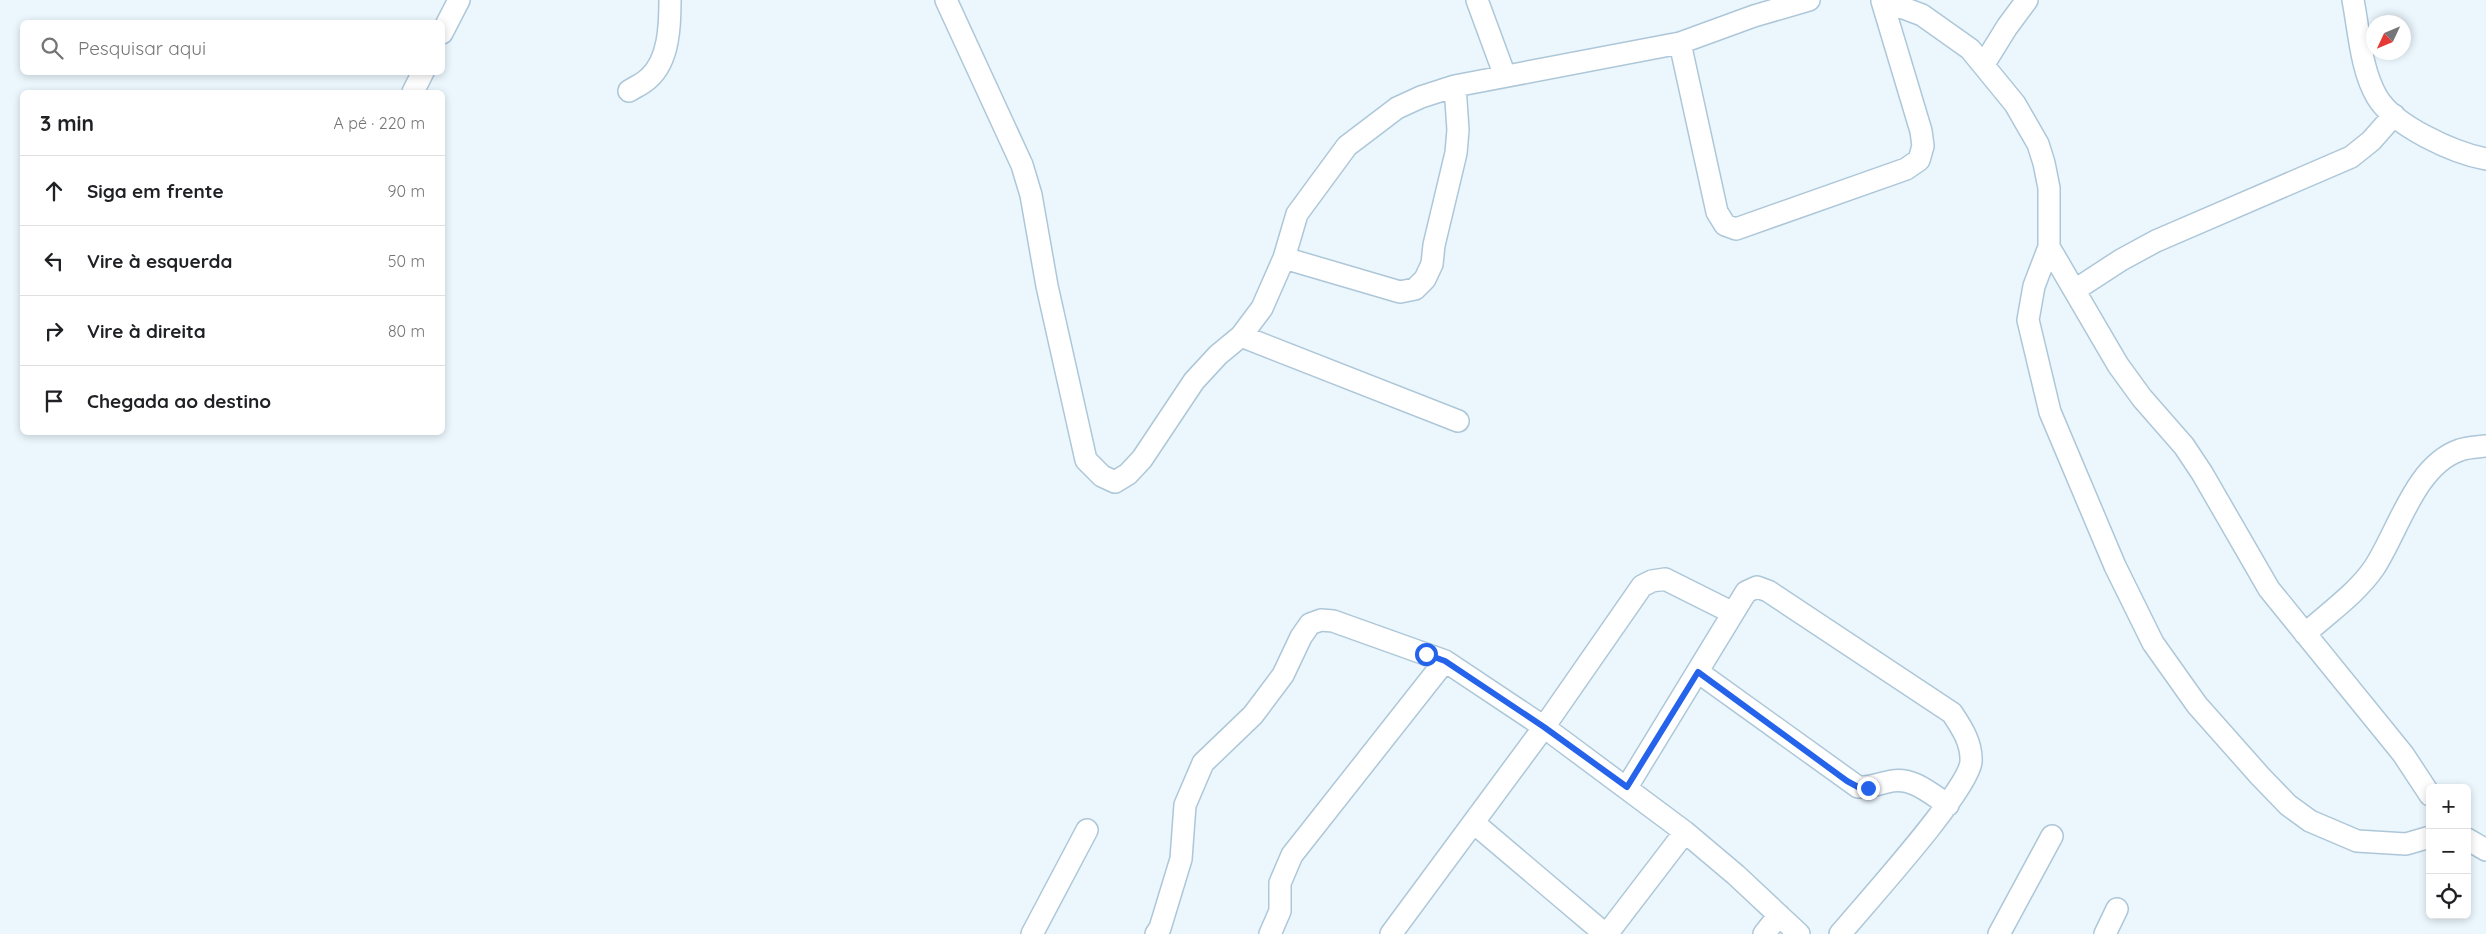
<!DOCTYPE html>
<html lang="pt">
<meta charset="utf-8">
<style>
:root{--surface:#fff;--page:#f6f6f6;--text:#202124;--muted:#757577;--line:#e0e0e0}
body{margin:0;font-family:Quicksand,sans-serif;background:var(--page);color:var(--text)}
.controls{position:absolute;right:15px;bottom:15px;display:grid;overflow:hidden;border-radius:8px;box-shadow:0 2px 8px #0003}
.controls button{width:45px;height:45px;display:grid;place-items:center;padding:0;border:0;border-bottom:1px solid var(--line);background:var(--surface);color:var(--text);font:25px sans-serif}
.compass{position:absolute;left:2366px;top:15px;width:45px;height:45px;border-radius:50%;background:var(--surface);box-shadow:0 2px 8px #0003;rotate:226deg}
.stop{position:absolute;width:15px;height:15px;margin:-11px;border:4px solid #2563eb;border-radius:50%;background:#fff}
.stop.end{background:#2563eb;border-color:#fff;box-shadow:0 1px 5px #0008}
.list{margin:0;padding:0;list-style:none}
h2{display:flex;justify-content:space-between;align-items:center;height:65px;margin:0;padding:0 20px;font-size:21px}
h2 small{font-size:16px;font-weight:400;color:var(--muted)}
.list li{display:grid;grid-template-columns:32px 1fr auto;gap:15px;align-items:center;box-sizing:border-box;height:70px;padding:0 20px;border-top:1px solid var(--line)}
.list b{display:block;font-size:19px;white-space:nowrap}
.list em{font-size:16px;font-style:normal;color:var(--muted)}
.icon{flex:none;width:28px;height:28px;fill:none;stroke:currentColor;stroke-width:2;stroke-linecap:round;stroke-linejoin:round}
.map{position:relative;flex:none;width:2486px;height:934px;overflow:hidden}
.search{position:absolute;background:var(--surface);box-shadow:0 2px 8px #0003;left:20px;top:20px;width:425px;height:55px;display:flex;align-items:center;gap:12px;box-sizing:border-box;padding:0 18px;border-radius:8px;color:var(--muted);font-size:19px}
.panel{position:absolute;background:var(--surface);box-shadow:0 2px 8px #0003;left:20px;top:90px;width:425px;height:345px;border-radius:8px}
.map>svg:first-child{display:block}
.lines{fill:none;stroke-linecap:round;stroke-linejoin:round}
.minor-casing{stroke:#adc7d8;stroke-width:24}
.minor{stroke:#fff;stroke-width:21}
.route{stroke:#2563eb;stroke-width:6}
</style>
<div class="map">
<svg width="2486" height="934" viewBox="0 0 2486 934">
<rect width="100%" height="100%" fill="#ebf6fd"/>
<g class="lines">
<defs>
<path id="minor" d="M946,0L1022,165L1031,195L1047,286L1086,460L1102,476L1115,482L1128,474L1142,459L1194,381L1218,355L1241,336L1262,308L1284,258L1297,214L1347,146L1397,108L1421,97L1455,86L1680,43L1754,16L1809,0
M1477,0L1505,76
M1882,0L1922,15L1970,49L2015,104L2038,144L2044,163L2049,188V247L2118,365L2142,398L2184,446L2202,473L2269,589L2403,754L2430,795
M2353,0C2359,31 2361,70 2377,97C2394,126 2454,153 2486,159
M442,33L459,0
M1680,43L1717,212L1725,225L1736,229L1906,169L1919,160L1923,146L1921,131L1882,1
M1984,64L2007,27L2027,0
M629,91C635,87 643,84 649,78C669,60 670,26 670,0
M413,92L423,72
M2049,247L2034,286L2028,320L2050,412L2115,566L2153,643L2197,705L2260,776L2288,805L2310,821L2357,841L2406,844L2430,837
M1284,258L1400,292L1415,289L1425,279L1432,264L1434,245L1456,153L1458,130L1455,86
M2075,290L2121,260L2156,241L2351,157L2371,141L2394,115
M1241,336L1458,421
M2305,634C2328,613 2356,594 2374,568C2398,532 2415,465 2460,450C2467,447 2478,447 2486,446
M1698,672L1858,787C1870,788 1880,783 1892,781C1913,777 1931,794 1948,805
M1627,787L1746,592L1757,587L1768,591L1952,713C1962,728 1972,743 1971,762C1968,791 1864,905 1840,934
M1474,823L1605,934
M2467,839L2486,850
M1032,934L1087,830
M1156,934L1160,928L1181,859L1185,805L1203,763L1253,715L1283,675L1301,637L1310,624L1321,620L1333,621L1445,661L1544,727L1685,832L1736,875L1799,934
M1270,934L1280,911V883L1292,855L1445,661
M1391,934L1544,727L1642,586L1652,581L1665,579L1733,613
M1607,934L1685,832
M1764,934L1779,915
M1999,934L2052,836
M2105,934L2117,909"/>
</defs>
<use href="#minor" class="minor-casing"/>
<use href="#minor" class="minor"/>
</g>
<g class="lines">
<path class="route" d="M1426,654L1445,661L1544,727L1627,787L1698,672L1847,781L1858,787L1868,788"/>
</g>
</svg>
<div class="controls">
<button>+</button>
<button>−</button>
<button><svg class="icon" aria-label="locate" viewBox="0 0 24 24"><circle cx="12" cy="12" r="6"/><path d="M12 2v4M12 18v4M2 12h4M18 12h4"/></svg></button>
</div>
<svg class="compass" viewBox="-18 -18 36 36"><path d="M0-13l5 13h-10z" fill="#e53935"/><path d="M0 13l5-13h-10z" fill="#757577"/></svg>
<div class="stop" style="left:1426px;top:654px"></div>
<div class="stop end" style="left:1868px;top:788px"></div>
<div class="search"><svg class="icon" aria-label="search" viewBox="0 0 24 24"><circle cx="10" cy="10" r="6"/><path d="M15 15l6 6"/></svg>Pesquisar aqui</div>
<section class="panel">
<h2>3 min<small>A pé · 220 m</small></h2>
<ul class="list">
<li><svg class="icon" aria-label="ahead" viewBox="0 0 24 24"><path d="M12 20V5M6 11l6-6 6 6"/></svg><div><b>Siga em frente</b></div><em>90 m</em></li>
<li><svg class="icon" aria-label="left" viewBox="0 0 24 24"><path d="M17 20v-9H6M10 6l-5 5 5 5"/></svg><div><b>Vire à esquerda</b></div><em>50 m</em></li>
<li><svg class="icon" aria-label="right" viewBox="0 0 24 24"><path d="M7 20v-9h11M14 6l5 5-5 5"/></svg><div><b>Vire à direita</b></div><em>80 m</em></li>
<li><svg class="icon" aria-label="arrive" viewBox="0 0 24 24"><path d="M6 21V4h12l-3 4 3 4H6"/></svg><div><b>Chegada ao destino</b></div></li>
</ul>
</section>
</div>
